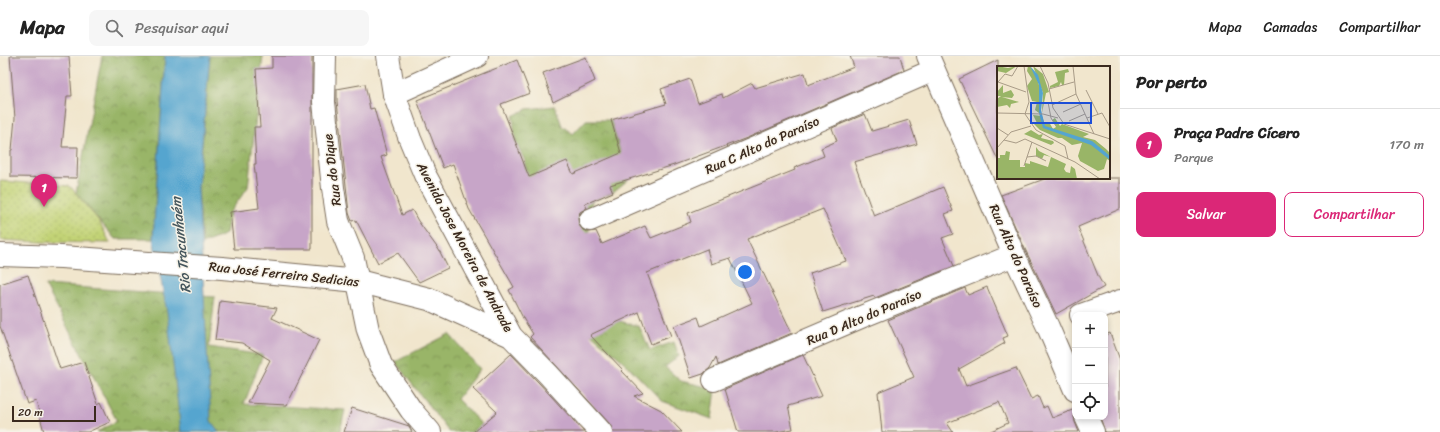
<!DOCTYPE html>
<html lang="pt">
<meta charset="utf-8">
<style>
:root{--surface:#fff;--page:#f6f6f6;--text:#222;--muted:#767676;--line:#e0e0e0;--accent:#db2777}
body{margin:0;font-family:Sriracha,sans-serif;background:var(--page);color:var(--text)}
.controls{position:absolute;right:12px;bottom:12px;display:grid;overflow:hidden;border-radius:8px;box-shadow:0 2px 6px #0003}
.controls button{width:36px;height:36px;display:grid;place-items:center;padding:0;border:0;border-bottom:1px solid var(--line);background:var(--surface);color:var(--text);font:20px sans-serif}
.scale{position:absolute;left:12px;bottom:10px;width:84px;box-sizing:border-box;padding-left:4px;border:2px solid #3b2a1e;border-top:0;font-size:11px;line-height:14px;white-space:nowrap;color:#3b2a1e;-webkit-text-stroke:3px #f7f3e8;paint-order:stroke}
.you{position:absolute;left:745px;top:216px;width:14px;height:14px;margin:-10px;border:3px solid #fff;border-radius:50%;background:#1a73e8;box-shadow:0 0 0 6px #1a73e833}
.badge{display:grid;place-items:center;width:26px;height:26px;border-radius:50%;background:var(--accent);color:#fff;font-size:13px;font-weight:700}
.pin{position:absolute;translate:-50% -33px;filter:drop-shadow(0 1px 2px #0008)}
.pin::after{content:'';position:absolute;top:21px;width:14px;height:12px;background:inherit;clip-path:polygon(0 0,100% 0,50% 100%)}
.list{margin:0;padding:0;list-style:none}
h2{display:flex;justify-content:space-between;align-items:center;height:52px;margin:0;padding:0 16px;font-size:17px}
h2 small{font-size:13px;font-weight:400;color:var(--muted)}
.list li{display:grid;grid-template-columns:26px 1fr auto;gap:12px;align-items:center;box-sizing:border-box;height:72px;padding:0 16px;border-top:1px solid var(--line)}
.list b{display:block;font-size:15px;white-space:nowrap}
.list p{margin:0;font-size:13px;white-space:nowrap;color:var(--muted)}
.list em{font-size:13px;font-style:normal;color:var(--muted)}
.actions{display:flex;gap:8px;padding:12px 16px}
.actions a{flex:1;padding:9px 0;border:1px solid var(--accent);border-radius:8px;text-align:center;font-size:14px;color:var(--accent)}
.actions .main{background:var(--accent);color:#fff}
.icon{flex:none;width:22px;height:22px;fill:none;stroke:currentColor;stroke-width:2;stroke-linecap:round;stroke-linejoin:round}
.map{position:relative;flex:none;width:1120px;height:376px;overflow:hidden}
header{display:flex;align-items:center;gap:24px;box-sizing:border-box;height:56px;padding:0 20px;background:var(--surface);border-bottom:1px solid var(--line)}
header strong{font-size:19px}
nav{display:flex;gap:22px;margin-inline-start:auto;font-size:14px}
.search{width:280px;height:36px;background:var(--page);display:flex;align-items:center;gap:10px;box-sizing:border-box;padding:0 14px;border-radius:8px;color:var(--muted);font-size:15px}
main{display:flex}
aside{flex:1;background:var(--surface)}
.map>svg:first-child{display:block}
.forest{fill:url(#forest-crowns);stroke:#6a7042}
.park{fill:url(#park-dots);stroke:#7e7e4a}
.water{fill:#55a5cf;stroke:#486876}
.building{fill:#c7a5c8}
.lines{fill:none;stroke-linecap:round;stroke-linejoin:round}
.street-casing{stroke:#7b6c5b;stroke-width:24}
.secondary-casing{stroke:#7b6c5b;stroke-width:24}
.street{stroke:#fff;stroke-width:22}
.secondary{stroke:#fff;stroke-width:22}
.labels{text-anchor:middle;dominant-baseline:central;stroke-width:3;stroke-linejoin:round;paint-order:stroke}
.street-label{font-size:13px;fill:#3b2a1e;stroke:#f7f3e8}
.water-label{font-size:14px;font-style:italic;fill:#44555c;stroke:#f7f3e8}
.inset-road{fill:none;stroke:#a89b87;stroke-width:1}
.view{fill:#1d4ed8;fill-opacity:0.15;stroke:#1d4ed8;stroke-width:2}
.inset-edge{fill:none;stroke:#3b2a1e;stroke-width:2}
</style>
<header>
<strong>Mapa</strong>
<div class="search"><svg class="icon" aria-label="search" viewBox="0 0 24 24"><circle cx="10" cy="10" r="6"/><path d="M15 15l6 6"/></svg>Pesquisar aqui</div>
<nav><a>Mapa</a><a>Camadas</a><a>Compartilhar</a></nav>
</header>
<main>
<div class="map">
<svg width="1120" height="376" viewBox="0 0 1120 376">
<defs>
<pattern id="forest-crowns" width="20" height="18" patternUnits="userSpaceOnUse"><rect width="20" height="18" fill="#99b567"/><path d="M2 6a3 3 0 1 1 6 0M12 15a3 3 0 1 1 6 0" fill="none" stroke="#7e9354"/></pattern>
<pattern id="park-dots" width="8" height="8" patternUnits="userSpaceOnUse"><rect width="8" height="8" fill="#c2d376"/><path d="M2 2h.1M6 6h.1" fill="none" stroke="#a8b566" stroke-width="1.8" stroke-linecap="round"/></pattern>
</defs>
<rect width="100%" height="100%" fill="#f7f3e8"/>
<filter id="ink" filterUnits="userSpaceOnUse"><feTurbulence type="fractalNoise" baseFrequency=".025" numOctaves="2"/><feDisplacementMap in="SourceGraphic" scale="8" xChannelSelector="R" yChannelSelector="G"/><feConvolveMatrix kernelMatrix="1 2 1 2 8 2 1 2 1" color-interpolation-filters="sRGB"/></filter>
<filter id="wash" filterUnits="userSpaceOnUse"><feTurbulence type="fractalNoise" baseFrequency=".012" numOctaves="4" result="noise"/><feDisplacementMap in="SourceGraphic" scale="16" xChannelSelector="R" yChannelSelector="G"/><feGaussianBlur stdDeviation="0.9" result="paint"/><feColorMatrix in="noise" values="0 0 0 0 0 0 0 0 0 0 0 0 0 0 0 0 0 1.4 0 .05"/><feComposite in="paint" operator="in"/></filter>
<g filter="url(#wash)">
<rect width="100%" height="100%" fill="#f1e6cd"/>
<path class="forest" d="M102,0H165L153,183H115L76,137Z
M210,0H263L248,131L230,156L226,178L202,188L198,132Z
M555,50L562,70L573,78L586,64H611L629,123L613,136L592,145L589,157V185L524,125L525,105L515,85L513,60L527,53Z
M45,229L215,241L209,291L263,299L244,348L345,354L340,376H97L117,365Z
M615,264L639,270L650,294L674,286L679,300L665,311L681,325L716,333L712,363L662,345L625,307L590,277Z
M449,278L480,313L457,343L489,376H449L395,306Z"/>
<path class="park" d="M0,125L70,130L99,165L110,187L41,186L0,184Z"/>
<path class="water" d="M165,0H210L198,132L211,365L219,376H181L167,256L153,183Z"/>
<g id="blocks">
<path class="building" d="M10,0H69L72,40H67L62,91H78L77,122L11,121V94H12L15,62Z
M272,0H312V193H234L230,156L259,152L254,108H256L254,71H260L256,13L272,12Z
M850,0H900L904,14L747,82L674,109L610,129L613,136L585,148L587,152L580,156L578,162L579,169L583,174L588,176L596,175L602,188L645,170L651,182L691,166L688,157L795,114L794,112L824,100L821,92L837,85L832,72L865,58L872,75L909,64L917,88L854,106L874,160L943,131L953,155L945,158L953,178L942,182L954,210L875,242L874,240L823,256L810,217L846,205L823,153L747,183L792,277L718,309L716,301L710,312L703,318L691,322L674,270L698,261L701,270L752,247L730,202L711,208L707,193L647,217L671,280L651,288L639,256L590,279L623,314L622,315L643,337L634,340L661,354L682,376H613L610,368L530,281L533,278L524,264L509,234L514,231L469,153L453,108L443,112L417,44L517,4L530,37L501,48L529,121L567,105L573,118L621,97L611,64L666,48L661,33L690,23L698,47L722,38L723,42L752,27L755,32L805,17L808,29L854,11Z
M586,1L595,25L553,46L543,17Z
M998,4V104L959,23Z
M365,28L370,53L374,52L387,99L381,101L402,159L412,154L418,165L439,194L448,212L419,226L398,197L378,207L356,164L352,165L349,157L337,45V33Z
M1047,122H1120V153L1078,171L1099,222L1104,231L1056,258L1025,193L1001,139Z
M28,219L60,313L84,306L98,348L101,346L110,366L88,376H44L36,345L27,348L0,270V228Z
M987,231L1008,280L1003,282L1005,287L959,313L966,330L1016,312L1031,343L1038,340L1043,352L1047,350L1052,362L1075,353L1074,360L1075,366L1079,376H989L1008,367L999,346L947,367L953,376H882L878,336L914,321L888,264L965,232L968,239Z
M220,245L277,252L272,262L319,284L287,349L248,347L270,304L242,287L215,284Z
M1110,277L1120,304V376H1105L1100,361H1105V279Z
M511,298L539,327L584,376H473L497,356L473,333Z
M803,299L822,340L788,350L793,373L776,376H738L725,333Z
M352,352L409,370L412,376H344Z"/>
</g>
</g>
<g filter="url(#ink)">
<use href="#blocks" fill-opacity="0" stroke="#7b6c5b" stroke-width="1"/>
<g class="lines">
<defs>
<path id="street" d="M325,0L324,46L333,132L338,165L353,202L368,274L381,309L411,354L430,376
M928,0L1014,199L1048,271L1075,334
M394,38L477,0
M590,164L934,14
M1081,259L1120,245
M714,324L861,261L1014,199
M1086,361L1093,376"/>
<path id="secondary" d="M388,0L394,38L410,83L425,119L511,280L548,318L601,376
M0,199L61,201L222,212L358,225L429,243L511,280"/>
</defs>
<use href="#street" class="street-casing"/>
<use href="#secondary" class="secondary-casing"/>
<use href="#street" class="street"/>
<use href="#secondary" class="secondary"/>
</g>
</g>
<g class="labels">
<g class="street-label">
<text transform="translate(762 89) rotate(-24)">Rua C Alto do Paraíso</text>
<text transform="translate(332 114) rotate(-97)">Rua do Dique</text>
<text transform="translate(465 191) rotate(62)">Avenida Jose Moreira de Andrade</text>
<text transform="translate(1016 200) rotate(66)">Rua Alto do Paraíso</text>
<text transform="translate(284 218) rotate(6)">Rua José Ferreira Sedicias</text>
<text transform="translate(864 261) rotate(-23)">Rua D Alto do Paraíso</text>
</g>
<g class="water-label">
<text transform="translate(181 189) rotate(-96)">Rio Tracunhaém</text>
</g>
</g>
<g transform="translate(997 10)">
<rect width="113" height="113" fill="#f1e6cd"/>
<path d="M0,0L11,2L20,0L9,7L0,5ZM31,0H33L39,9L42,19V47L38,44L40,36L35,35L30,20L35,13L30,5ZM36,0L46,8L52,26L49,27L45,47L46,27ZM71,3L72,6L68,7L67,19H65L64,16L62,20L53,22V20L61,16L58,6ZM6,19V27L14,24L17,29L15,32L5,31L22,36L14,38L13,42L10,39L0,41V33L4,30H0V26ZM36,49L45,50L47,56H52L56,63L59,61L55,54L58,52L63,60L65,58L92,68L86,71L98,74L109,83L113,87V95L110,93L107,103L101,105L83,95L81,90L85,77L75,79L65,72H61L43,64L37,58L40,57ZM34,64L42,69L46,68L44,72L56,75L57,77L54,79L27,68ZM39,81L42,85L54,91L69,98L67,103L69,106L73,107L74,100L78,103L80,113H0V92H3V89H8L9,85L13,86L12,94H23V101H28V97L33,98V95L51,101L54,91L47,89L45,93L39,90Z" fill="#99b567"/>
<path d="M33,0L41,9L46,27L44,44L48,60L95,75L113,90V94L94,79L46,62L42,47V19Z" fill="#55a5cf"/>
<path class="inset-road" d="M27,0L32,36L28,48L39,64L68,80L71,93M43,0L51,17L56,42L67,58L113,73M76,0L79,28L97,68M1,16L29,26M1,16L8,8L15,10L21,0M52,23L77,16M89,24L101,48M51,36L54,52L59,60M55,39L79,28M66,46L84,38M0,47L46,48L61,52M90,52L105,47L113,61M72,55L88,48M0,62L11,69M7,74L19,77L28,73L78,96L103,113M0,82L14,66L34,60M30,91L39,90L49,95M27,100L35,76"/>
<path class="view" d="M34,37H94V57H34Z"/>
<rect width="113" height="113" class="inset-edge"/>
</g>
</svg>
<div class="controls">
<button>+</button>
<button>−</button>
<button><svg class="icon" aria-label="locate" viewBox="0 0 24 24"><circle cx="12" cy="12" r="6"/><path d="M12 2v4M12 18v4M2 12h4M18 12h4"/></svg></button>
</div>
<div class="scale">20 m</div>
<div class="you"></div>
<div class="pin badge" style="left:44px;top:151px">1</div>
</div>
<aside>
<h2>Por perto<small></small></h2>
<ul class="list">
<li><span class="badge">1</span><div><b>Praça Padre Cícero</b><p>Parque</p></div><em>170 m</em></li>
</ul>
<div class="actions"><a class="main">Salvar</a><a>Compartilhar</a></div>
</aside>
</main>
